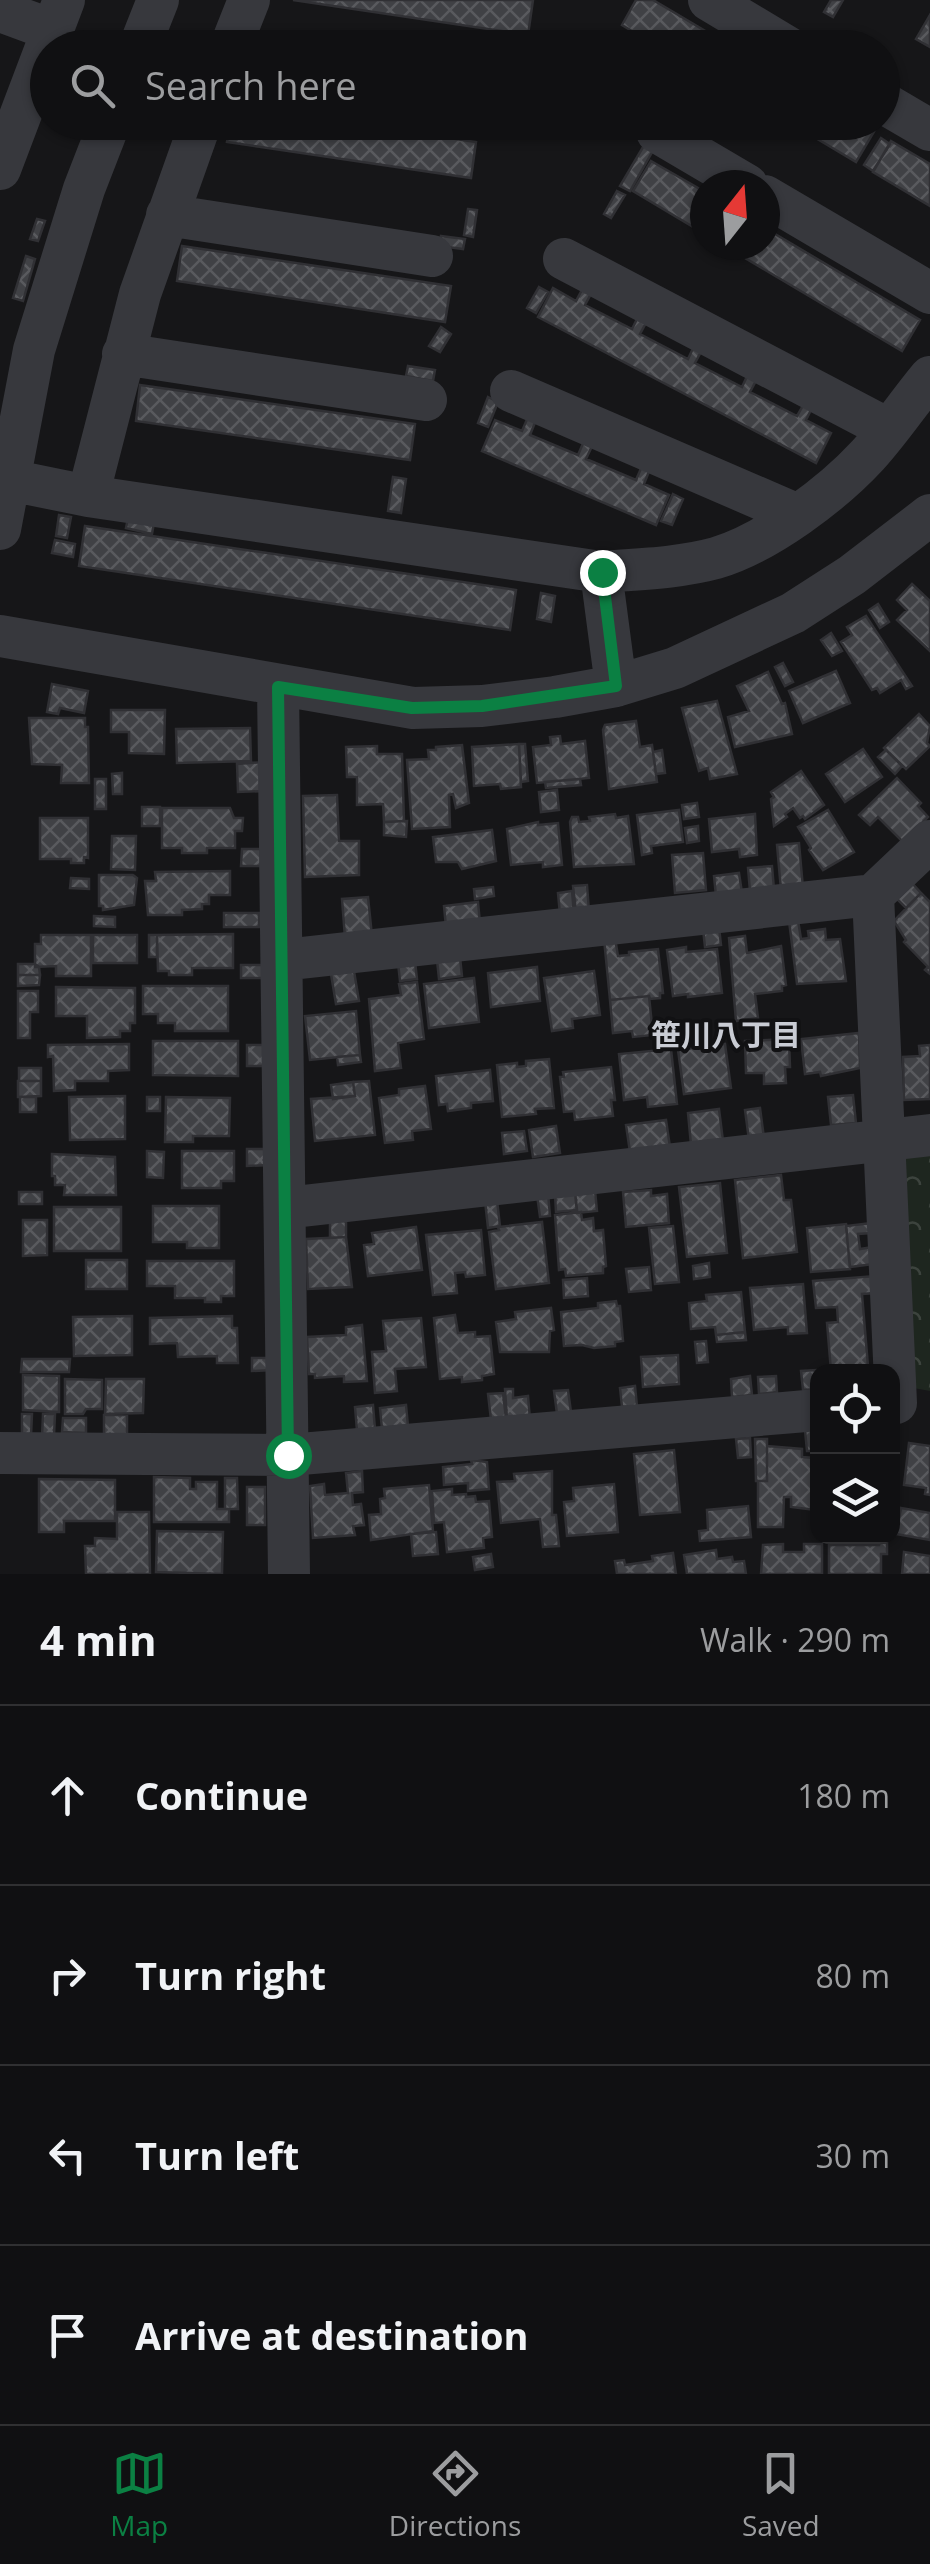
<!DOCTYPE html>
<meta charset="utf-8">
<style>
:root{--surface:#101012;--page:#1e1e20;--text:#f1f3f6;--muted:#9c9d9f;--line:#303032;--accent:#0b8043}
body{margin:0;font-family:"Open Sans","Noto Sans JP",sans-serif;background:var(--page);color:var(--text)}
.controls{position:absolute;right:30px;bottom:30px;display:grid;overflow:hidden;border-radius:20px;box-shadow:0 2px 8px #0004}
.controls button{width:90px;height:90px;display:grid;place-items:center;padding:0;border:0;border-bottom:2px solid var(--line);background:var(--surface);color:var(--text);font:50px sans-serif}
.compass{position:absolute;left:690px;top:170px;width:90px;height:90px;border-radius:50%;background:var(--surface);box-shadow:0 2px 8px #0004;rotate:17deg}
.stop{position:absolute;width:30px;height:30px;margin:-22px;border:8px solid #0b8043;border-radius:50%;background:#fff}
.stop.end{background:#0b8043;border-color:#fff;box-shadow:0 2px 10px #0008}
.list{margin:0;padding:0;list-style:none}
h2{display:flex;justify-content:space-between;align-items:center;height:130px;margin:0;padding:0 40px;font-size:42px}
h2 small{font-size:32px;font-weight:400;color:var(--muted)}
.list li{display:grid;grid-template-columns:65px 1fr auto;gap:30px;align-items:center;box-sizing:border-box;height:180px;padding:0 40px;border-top:2px solid var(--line)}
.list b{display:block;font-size:38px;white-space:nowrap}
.list em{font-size:32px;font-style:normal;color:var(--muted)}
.icon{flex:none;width:55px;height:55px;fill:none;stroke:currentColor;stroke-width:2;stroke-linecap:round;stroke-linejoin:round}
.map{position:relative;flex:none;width:930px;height:1574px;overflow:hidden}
.search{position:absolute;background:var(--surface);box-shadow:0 2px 8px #0004;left:30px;right:30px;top:30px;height:110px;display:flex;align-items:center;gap:25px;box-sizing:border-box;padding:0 35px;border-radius:55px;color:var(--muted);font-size:38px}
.sheet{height:850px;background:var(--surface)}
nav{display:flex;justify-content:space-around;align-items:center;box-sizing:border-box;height:140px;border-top:2px solid var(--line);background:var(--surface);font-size:28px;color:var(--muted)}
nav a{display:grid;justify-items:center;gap:5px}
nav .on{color:var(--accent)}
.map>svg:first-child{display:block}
.park{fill:url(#park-crowns)}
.building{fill:url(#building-cross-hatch);stroke:#303034;stroke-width:2.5}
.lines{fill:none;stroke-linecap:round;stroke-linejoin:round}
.minor{stroke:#37383d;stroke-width:42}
.route{stroke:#0b8043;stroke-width:12}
.labels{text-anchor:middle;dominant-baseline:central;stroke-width:8;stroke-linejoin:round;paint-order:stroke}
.neighbourhood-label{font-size:30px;font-weight:bold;fill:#c9ccd4;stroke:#111113}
</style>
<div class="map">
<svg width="930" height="1574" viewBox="0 0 930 1574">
<defs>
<pattern id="park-crowns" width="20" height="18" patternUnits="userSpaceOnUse" patternTransform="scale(2.5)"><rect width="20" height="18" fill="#1e261f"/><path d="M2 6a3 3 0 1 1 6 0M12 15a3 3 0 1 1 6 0" fill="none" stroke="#3c433d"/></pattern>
<pattern id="building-cross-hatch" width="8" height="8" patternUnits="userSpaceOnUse" patternTransform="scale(2.5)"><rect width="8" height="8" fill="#404145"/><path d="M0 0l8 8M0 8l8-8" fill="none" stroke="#595a5e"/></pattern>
</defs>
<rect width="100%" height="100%" fill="#161618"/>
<path class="park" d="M930,1147V1391L914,1388L898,1163Z"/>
<path class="building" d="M293,0H533L528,35Z
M636,0H653L734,48H660L622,25Z
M831,0H843L833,17L824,12Z
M930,15V47L916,39Z
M230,122H344L476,142L471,178L227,142Z
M789,122H862L875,130L856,162Z
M881,138L890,144L873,171L864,165Z
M891,141L930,164V206L873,172Z
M646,142L655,147L630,191L620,186Z
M651,161L705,192V234L633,191Z
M617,191L625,195L611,218L604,214Z
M468,209L477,210L473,237L464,235Z
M37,219L45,221L38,241L30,239Z
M765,228L920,320L902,351L723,245H765Z
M441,236L465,239L463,249L440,246Z
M182,246L451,286L445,322L177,281Z
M26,256L35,259L23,301L13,298Z
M584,286L593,290L585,305L632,329L639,315L648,319L640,334L688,359L695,344L703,348L695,363L742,387L749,372L758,377L750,392L797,416L805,402L813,406L806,420L831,433L816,463L538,317L553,288L576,301Z
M539,287L548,292L536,313L527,308Z
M441,327L451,334L440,352L429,346Z
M408,366L435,370L433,381L406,376Z
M140,385L415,424L410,460L136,421Z
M488,397L498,402L488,427L478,423Z
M528,417L536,420L530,435L578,455L584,441L593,444L586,459L636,480L642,466L650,469L644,484L669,495L656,525L482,451L495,420L522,431Z
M393,477L406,479L401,513L388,511Z
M673,494L683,499L672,525L661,521Z
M59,515L71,517L67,538L56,536Z
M128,518L154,523L152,534L126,528Z
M85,526L516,590L510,630L79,566Z
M55,540L75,544L73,557L52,553Z
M912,584L930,601V651L897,620L907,610L897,600Z
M541,593L555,596L551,622L537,619Z
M878,604L889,622L880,628L869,610Z
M866,616L912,686L906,689L901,680L880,693L877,688L872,690L841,642L852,635L847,627Z
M831,633L842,651L832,656L821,640Z
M783,663L793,682L785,686L775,667Z
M836,671L850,703L803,723L789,691Z
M768,672L782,704L785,703L792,734L735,747L728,717L749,711L737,686Z
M52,684L88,691L84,713L60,708L58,714L47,712Z
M717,701L737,774L710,779L708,768L699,771L682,708Z
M111,710H165L164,754L129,753V732H111Z
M919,714L930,726L927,743L930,746L906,769L884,748Z
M29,718H85V727H88L89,783H61L62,765L32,764Z
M636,721L640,747L652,745L657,782L609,789L603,730L605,725Z
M250,728L251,761L177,763L176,729Z
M560,736L561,744L585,741L589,778L537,783L533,747L551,745L550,737Z
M519,744H525L528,781L521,782Z
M519,744L521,787L501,789L500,784L474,786L472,747Z
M462,745L469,803L456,808L453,794L449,795L450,827L412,829L407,760L429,759L428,750H436V747Z
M377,746V754H402L404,821L384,822L383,804L357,805V777H347L346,747Z
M863,749L882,777L845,802L826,774Z
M662,750L665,773L656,774L653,752Z
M886,750L902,766L895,774L878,757Z
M264,762L265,791L238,792L237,764Z
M801,771L824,805L805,819L803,816L800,818L793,808L785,814L787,817L774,826L771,799L774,797L771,792Z
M122,773V794H113L112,774Z
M897,778L921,803L918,806L928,817L903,842L878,817L870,825L859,815Z
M95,779H106V809H95Z
M580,779L581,785L546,788L545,782Z
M557,790L559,810L541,812L539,792Z
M337,795L339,841H359V875L305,877L303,796Z
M697,803L699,817L684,819L682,805Z
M142,807H160V826H142Z
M162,808H230L234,818H243L242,831H235V848H207V853H182V848H162Z
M679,810L683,842L651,846L652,853L642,855L637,815Z
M828,810L854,852L823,870L809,850L811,848L798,827Z
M615,814L616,818L628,816L634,864L574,867L570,822L572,817H578L579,822L590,821L589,817Z
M755,814L757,855L740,857L739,849L712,852L709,819Z
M40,818H88V858L84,857V863H71V859H40Z
M407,821L406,837L384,835V822Z
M538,822V825L558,823L562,865L543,867V862L511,865L507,829Z
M698,826L699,841L687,843L685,828Z
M492,830L496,861L462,869L458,862H436L433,837Z
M112,836H136L135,870L111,869Z
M799,843L803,888L781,890L777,845Z
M242,849H264L263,866H241Z
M703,853L706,890L675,893L672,855Z
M772,866L774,889L750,891L748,868Z
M230,871V895H209V904H202V909L182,910V915H148L145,881H156L155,872Z
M739,873L742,893L716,896L714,876Z
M99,875H133L137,878L134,905L103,910V906H99Z
M71,878L89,879V889L70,888Z
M912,883L921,893L906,908L896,898Z
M587,885L589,911L576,913L573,886Z
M493,887L494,896L475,899L474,889Z
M572,891L574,914L560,915L558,893Z
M921,893L930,902V974L925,970L928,967L904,942L906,940L894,921Z
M368,897L372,936L345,938L342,899Z
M478,902L480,923L446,927L444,906Z
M224,913H259V927H224Z
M94,916L115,917V927L94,926Z
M798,920L801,939L809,938L808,931L825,929L826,940L840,939L846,981L797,984L789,921Z
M719,927L721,945L705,947L703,929Z
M233,934V968H192V975H169V971H158L157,935Z
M41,935H91V976H56V966L35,967V944H41Z
M93,935H137V963H93Z
M149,935H157V957H149Z
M745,936L747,953L781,946L786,985L782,986V991L755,994L758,1018L736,1021L729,938Z
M615,938L618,956L629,955V952L658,949L663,993H660V998L650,999L649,996L610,1000L604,939Z
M686,947V952L717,949L722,993L688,997V994L673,996L667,950Z
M460,957L462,976L439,979L437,960Z
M415,961L417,979L400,981L398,963Z
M18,964H35L39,967L40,975H18Z
M241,965H265V978H241Z
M537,967L540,1001L491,1007L488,973Z
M354,971L359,1001L336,1004L331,974Z
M594,971L600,1015L572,1019L573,1028L552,1031L544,978Z
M18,975H40L39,985L18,986Z
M474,978L479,1022L429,1028L424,984Z
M417,982L424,1039L398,1043L401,1068L375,1071L369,999L401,995L399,984Z
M143,986H228V1031H175V1023H158V1014H143Z
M56,987L135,988V1023H130V1031H120V1037L87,1038V1016H56Z
M18,991H38V1012H30V1038H18Z
M649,996L653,1035L633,1037L632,1031L613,1033L610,1000Z
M356,1011L360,1055L310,1060L305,1016Z
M859,1033L860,1068L821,1076L820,1072L805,1074L801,1039Z
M789,1039L790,1067H785L786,1083L764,1084V1073H746L745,1041Z
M153,1041H238V1076L153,1075Z
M129,1044V1070L108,1071V1081H75V1090L54,1091L53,1056L48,1057V1045Z
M725,1044L731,1088L684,1094L678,1050Z
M247,1045H267L268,1066H247Z
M930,1045V1099L904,1100L903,1057L920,1056L919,1046Z
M671,1049L677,1104L648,1107L647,1097L624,1100L619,1054Z
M360,1055L361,1062L338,1065L337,1057Z
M549,1059L554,1108L535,1109L536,1114L502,1117L497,1065L517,1063V1067L526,1066V1061Z
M611,1067L615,1100H611L613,1116L575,1120L574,1111L564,1112L560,1077H564L563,1072Z
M19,1068H41V1081H19Z
M490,1070L493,1101L471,1103V1108L448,1111L447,1104L439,1105L436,1076Z
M18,1081H41V1096L18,1097Z
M369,1081L375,1135L315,1141L311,1099L355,1096L353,1082Z
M353,1082L355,1096L333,1099L331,1085Z
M425,1086L431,1129L412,1131L413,1140L385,1143L379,1098L399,1095V1089Z
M853,1095L856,1123L831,1125L828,1097Z
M125,1096V1139L70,1140L69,1097Z
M20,1097H36V1112H20Z
M147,1097H160V1111H147Z
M166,1097L230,1098L229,1136H193V1142H165Z
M760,1108L764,1138L749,1140L745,1110Z
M719,1109L723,1141L691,1145L688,1113Z
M666,1120L670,1147L630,1152L626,1125Z
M556,1126L560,1153L533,1157L529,1130Z
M524,1131L527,1151L504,1154L502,1133Z
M247,1149H269L270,1165L247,1166Z
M147,1151L164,1152L163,1178L147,1177Z
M182,1151H234V1181H221V1188H182Z
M52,1154L115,1157L116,1195H64L65,1185H55V1176H52Z
M781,1175L784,1200H791L797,1252L743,1258L735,1180Z
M720,1183L727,1253L687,1257L679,1187Z
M595,1190L597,1211L577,1213L575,1192Z
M651,1190V1196L667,1194L669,1223L626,1227L623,1192Z
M19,1192H42V1204H19Z
M575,1192L577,1210L556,1212L555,1194Z
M548,1193L550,1216L540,1217L537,1195Z
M497,1200L500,1226L488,1228L485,1201Z
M153,1206H219V1248H187V1242H153Z
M54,1207H121V1251H54Z
M581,1212L582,1220L593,1218L594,1231L603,1230L606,1266L603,1267V1273L566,1276L565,1269L559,1270L555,1215Z
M23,1220H47V1255L23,1256Z
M330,1221H346V1237L330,1238Z
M542,1222L549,1283L496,1289L489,1232L499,1230L498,1227Z
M872,1223V1233L858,1234L860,1249L873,1247L874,1264L850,1267L846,1226Z
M846,1224L850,1269L811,1272L807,1228Z
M673,1226L679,1282L655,1284L649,1228Z
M416,1227L422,1270L368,1276L364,1245L374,1244L372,1233Z
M481,1230L485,1275L466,1277L465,1272L455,1273L457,1293L433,1295L426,1235Z
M346,1237L352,1287L308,1289L306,1239Z
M86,1260H127V1289H86Z
M147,1261H234V1296H221V1302H205V1298H175V1286H147Z
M709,1263L710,1277L694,1279L693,1266Z
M649,1267L651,1290L629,1292L626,1269Z
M875,1276L876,1293L862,1294L868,1366L874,1371H831L827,1323L838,1322L837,1307L816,1308L813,1281Z
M587,1278L588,1296L564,1298L563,1280Z
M803,1284L807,1333L788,1334V1327L754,1330L750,1288Z
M741,1292L745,1332L716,1335L715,1327L691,1329L689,1303L707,1301L706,1295Z
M616,1301L617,1306H620L623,1341L615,1342V1346L594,1348L582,1345L564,1346L561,1312L598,1308V1303Z
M551,1308L554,1330L550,1331L549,1352H500L496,1322L516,1319L515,1312Z
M455,1315L458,1333L475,1332V1337L490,1336L494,1374L482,1376V1380L462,1382V1377L440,1379L434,1318Z
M132,1316V1355L74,1356L73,1317Z
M232,1316V1328H237L238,1363H217V1356L178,1357L177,1343L150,1344V1318Z
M421,1318L426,1367L395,1369L397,1391L375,1393L372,1352L386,1351L383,1321Z
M362,1325L367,1381L344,1382V1376L315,1378V1374H309L307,1337L346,1335V1327Z
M745,1332L746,1340L717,1342L716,1335Z
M706,1341L708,1362L697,1363L695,1342Z
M678,1355L679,1384L643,1387L641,1357Z
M252,1358H273V1370L252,1371Z
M22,1359H70L69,1372H21Z
M816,1370L818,1389L803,1390L801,1371Z
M23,1375L59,1376V1412L23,1410Z
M750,1376L752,1395L732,1397L731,1379Z
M776,1376L777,1392L759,1394L758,1377Z
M65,1379L102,1380V1409H86L83,1414H65Z
M106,1379H144L143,1413L105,1414Z
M635,1386L637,1406L622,1407L620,1388Z
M505,1389H513V1398L528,1396L530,1419L507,1420Z
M568,1390L571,1412L557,1414L554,1391Z
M503,1393L506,1418L491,1420L488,1394Z
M373,1405L375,1429L357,1431L355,1407Z
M406,1405L408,1426L382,1429L380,1408Z
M22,1414H32L31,1436L22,1435Z
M43,1414H55L54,1436H42Z
M104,1415H127V1436L104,1435Z
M63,1418H86V1433L62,1432Z
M818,1429V1451H807L805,1430Z
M750,1438L751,1457L738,1458L736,1439Z
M755,1439H767V1481H756Z
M909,1443L930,1446V1495L925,1494L926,1488L904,1485Z
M767,1446L802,1449V1457L816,1458V1510L791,1507V1497H784L783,1527H758V1481H767Z
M674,1450L680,1512L640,1515L634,1454Z
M471,1460L487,1462L489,1489L468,1491V1483L444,1485L443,1467L472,1464Z
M362,1471L363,1492L352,1493L353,1505L361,1504L364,1525L353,1526L355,1535L313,1538L310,1486L324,1484L325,1495L348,1493L346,1473Z
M552,1471V1515H556L559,1546L543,1547L540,1519L501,1523L497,1482L515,1481L514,1474Z
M154,1477L190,1478V1489H196V1482H217V1509H229V1522H154Z
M225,1478H237L238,1509H225Z
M39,1479L115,1480V1521H64V1532H39Z
M614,1484L618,1532L567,1536L564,1502L574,1501L573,1488Z
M429,1485L433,1531L371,1540L369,1515L381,1514L380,1499L385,1498L384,1489Z
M247,1487H265V1525H247Z
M452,1489V1495L466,1494V1497L475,1496L476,1502L489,1501L492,1537L483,1538L484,1548L447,1552L444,1522L434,1523L432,1491Z
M748,1506L751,1537L700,1541L699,1531L708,1530L707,1510Z
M901,1508L930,1513V1540L896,1534Z
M117,1512H149L150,1574H86L85,1546H95V1538L117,1539Z
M157,1531L223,1532L222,1574L156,1572Z
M436,1532L438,1554L413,1556L411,1534Z
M880,1542H887V1554H881V1574H829V1545H879Z
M783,1544V1552H804V1544H822V1574H761L763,1545Z
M716,1550L717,1559L732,1557L733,1562L744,1561L746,1574H687L684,1555Z
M904,1552L930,1556V1574H902Z
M673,1553L676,1574H617L615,1561L624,1560L625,1565L653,1561L652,1556Z
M491,1554L493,1567L475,1570L473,1557Z"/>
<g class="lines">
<path class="minor" d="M709,0L789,48
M0,11L52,30
M139,48L158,0
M230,48L249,0
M882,102L930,130
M657,132L747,185
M0,169L64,0
M765,196L930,293
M167,215L432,256
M564,259L888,429
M123,354L426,400
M511,391L798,515
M0,478L88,496L601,572C640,569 679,568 716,558C767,543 832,494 868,455C890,431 909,402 930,377
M88,496L140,294L201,122
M0,529L34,350L84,189L110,122
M601,572L616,686
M0,636L413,708L482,706L555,697L616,686L675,668L793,613L852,575L930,515
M278,687L289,1574
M873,895L896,1403
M283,960L873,895L930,841
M285,1208L930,1135
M0,1453L289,1455L818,1410"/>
</g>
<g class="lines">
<path class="route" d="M288,1455L278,687L412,708L482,706L616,686L602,572"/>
</g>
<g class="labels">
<g class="neighbourhood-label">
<text x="726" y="1034">笹川八丁目</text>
</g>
</g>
</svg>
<div class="controls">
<button><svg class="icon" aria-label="locate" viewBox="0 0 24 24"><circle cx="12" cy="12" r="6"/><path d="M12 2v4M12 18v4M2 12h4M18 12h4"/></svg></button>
<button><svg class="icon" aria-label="layers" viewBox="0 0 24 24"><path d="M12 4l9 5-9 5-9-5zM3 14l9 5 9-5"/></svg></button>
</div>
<svg class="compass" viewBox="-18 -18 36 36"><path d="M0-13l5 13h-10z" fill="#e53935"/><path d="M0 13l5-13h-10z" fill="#9c9d9f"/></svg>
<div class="stop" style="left:288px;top:1455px"></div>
<div class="stop end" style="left:602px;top:572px"></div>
<div class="search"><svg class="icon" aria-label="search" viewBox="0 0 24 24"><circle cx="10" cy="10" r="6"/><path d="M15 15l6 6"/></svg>Search here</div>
</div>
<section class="sheet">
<h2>4 min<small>Walk · 290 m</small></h2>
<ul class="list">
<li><svg class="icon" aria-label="ahead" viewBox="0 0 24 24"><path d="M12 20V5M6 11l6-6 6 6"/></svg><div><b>Continue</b></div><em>180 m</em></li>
<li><svg class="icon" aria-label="right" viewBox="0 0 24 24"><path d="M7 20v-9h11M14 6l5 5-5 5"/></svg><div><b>Turn right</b></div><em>80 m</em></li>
<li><svg class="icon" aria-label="left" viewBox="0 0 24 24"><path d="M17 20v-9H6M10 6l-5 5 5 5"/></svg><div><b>Turn left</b></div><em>30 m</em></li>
<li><svg class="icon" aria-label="arrive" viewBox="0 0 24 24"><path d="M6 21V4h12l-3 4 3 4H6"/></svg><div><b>Arrive at destination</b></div></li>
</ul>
</section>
<nav>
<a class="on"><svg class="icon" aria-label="map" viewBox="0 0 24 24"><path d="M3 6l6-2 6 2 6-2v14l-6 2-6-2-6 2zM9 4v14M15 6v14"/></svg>Map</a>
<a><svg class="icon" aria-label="directions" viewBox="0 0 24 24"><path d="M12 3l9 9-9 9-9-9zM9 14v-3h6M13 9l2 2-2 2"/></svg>Directions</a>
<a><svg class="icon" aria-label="saved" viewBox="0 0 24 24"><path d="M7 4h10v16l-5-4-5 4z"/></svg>Saved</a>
</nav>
